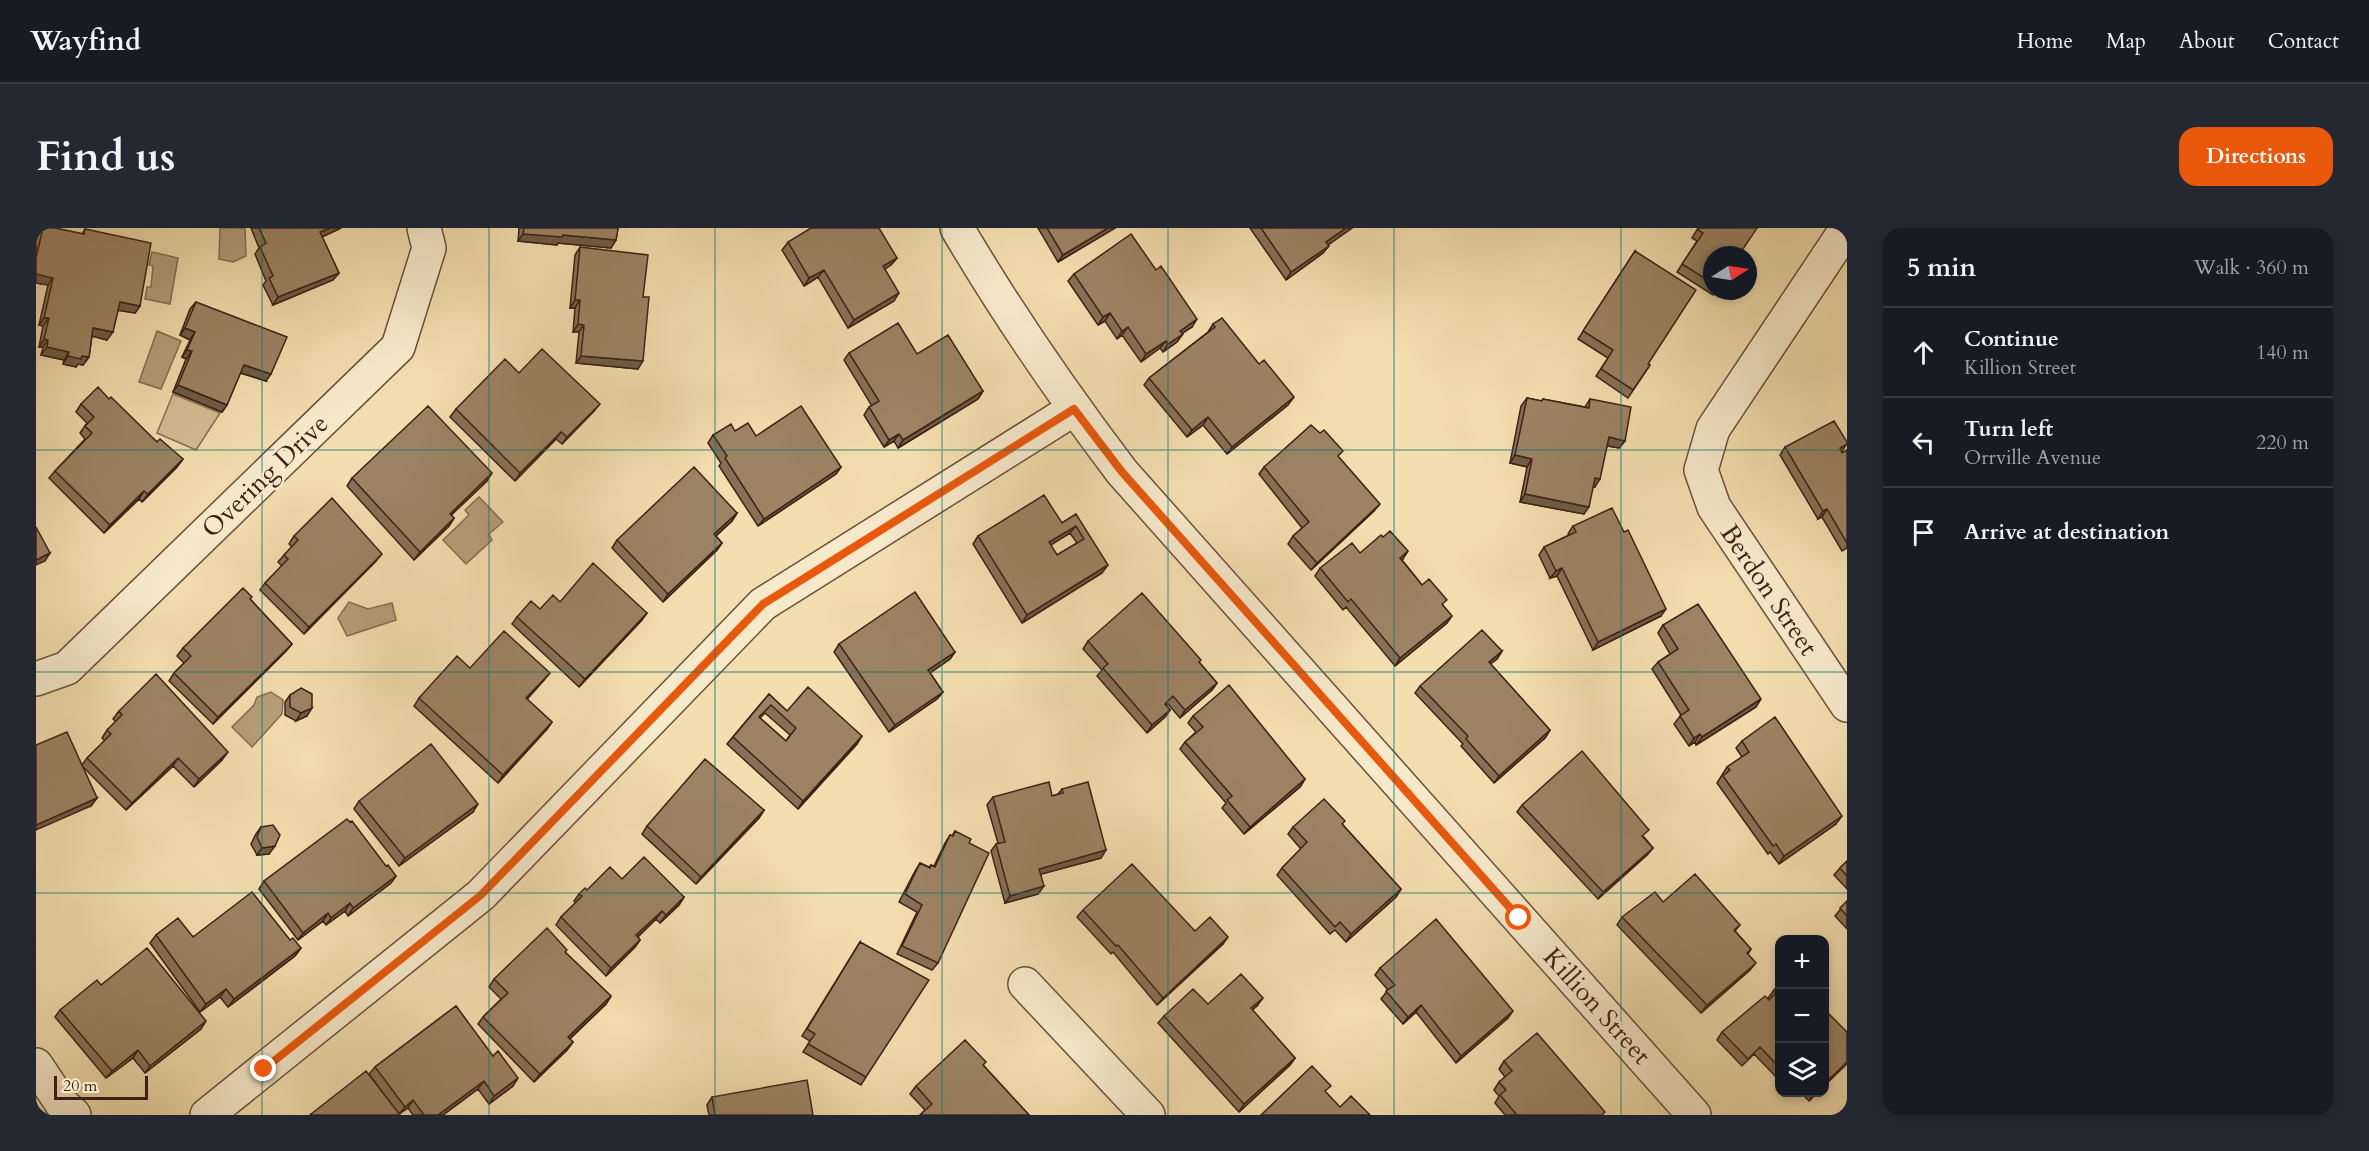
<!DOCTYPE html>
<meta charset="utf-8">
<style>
:root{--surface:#171b24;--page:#242831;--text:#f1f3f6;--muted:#9ea1a6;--line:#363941;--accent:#ea580c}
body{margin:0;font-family:Cardo,serif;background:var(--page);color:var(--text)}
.controls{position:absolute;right:18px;bottom:18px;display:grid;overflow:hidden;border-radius:12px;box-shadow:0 3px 9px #0003}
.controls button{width:54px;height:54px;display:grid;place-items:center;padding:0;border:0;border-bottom:2px solid var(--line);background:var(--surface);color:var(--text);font:30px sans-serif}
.compass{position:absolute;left:1667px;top:18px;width:54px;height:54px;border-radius:50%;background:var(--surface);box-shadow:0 3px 9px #0003;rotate:78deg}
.scale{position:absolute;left:18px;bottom:15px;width:94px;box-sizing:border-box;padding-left:6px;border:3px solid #3d2113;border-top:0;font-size:16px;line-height:21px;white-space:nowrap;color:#3d2113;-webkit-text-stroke:4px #f7eacb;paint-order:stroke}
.stop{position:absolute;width:18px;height:18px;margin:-14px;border:4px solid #ea580c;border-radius:50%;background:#fff}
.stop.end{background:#ea580c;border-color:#fff;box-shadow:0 2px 6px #0008}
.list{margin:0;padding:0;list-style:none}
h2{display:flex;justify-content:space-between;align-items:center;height:78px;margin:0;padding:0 24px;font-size:26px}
h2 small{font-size:20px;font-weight:400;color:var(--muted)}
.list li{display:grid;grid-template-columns:39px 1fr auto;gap:18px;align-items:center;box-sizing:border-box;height:90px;padding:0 24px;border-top:2px solid var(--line)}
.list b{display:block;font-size:22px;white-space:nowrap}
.list p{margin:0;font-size:20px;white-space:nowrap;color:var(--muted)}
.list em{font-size:20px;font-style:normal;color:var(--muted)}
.icon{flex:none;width:33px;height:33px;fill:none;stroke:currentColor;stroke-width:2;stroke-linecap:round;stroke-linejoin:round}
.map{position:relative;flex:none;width:1811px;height:887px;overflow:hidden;border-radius:18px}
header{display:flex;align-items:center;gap:36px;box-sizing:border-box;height:84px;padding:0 30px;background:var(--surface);border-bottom:2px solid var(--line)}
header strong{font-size:28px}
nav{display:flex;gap:33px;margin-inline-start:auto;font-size:21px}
.intro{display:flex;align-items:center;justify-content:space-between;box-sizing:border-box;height:144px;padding:0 36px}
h1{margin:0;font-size:42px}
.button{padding:15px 27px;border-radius:18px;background:var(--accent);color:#fff;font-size:21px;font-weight:700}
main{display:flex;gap:36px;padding:0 36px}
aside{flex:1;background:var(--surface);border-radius:18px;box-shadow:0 3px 9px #0003}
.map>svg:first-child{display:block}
.green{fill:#d4be94;stroke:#887054;stroke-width:1.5}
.water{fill:#b59e7a;stroke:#856c51;stroke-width:1.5}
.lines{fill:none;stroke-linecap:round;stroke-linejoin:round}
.minor-casing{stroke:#6a503a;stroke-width:36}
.minor{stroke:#f7eacb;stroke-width:33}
.wall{fill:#867156;stroke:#3d2113;stroke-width:1.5;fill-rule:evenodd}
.shaded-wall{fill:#6d5c46;stroke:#3d2113;stroke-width:1.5}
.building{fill:#9c8364;stroke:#3d2113;stroke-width:1.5;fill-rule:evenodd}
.route{stroke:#ea580c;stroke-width:8}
.grid{fill:none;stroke:#0f766e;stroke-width:1.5;stroke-opacity:0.55}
.labels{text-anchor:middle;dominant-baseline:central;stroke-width:5;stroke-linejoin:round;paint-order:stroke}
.street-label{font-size:26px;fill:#3d2113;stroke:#f7eacb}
</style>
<header>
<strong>Wayfind</strong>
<nav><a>Home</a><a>Map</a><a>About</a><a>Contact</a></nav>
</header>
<div class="intro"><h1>Find us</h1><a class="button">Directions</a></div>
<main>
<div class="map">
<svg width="1811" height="887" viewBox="0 0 1811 887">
<rect width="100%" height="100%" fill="#f3deaf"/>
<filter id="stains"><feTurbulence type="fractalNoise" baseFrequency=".00333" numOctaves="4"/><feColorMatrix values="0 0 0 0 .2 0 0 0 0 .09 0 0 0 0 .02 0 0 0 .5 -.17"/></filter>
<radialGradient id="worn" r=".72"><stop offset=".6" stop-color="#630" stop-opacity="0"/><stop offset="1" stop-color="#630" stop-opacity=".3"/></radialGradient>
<path class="green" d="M137,166L184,185L160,222L121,205Z"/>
<path class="water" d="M184,0H209L210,28L197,34L183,31Z
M116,24L142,30L134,76L109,71L111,59H115L117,38L113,37Z
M121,103L145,113L125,161L103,154Z
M443,269L467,294L453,306L456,312L430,336L407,312L433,287L429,282Z
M313,374L332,381L356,375L360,392L311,408L302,390Z
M235,464L247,472L246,486L216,519L196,499L218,477L221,469Z"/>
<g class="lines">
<defs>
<path id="minor" d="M921,0C971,85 1026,165 1086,244L1658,887
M1811,0L1677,201L1665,242L1678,279L1811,477
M0,451L31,440L362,119L393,20L388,0
M989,756L1112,887
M0,837L26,876L38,887
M171,887L445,667L727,376L1038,181"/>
</defs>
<use href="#minor" class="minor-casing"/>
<use href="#minor" class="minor"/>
</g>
<path class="wall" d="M5,0H19L46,6L49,1L104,78L99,85L82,82L71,112L56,108L53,129L47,137L42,136L40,139L27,136L28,132L5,127L7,119H3L7,98L3,97L12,57L0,55V14L2,5Z
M215,0H305L286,9L303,45L297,52L237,77L227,57L230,53L219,26L223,20Z
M483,0H582L580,12L575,20L522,15L521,17L482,13Z
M1002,0H1079L1022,34Z
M1214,0H1316L1292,17L1287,25L1250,52Z
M1662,0H1721L1676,27V63H1680L1677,67L1641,44L1661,13L1656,10Z
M752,14L861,30L855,37L849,41L858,73L812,100L782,49L768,58L746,22Z
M544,19L607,69L602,141L540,135L543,104H537L539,80H534L539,27Z
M1599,23L1612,136L1614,137L1592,170L1560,148L1572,130L1542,111Z
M1038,46L1156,99L1146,105L1141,114L1127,124L1124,120L1105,134L1086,107L1081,111L1069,93L1062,97L1032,53Z
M160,74L230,153L204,145L191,177L186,184L137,164L150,131L146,129L154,112L144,107L154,81Z
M1177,96L1252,177L1191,226L1167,197L1151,209L1108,157L1113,150L1172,104Z
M813,125L881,126L947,163L942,171L862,220L858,213L848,219L828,187L833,179L836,178L808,132Z
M1491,170L1505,173L1507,171L1549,179L1554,171L1589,213L1583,220L1571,218L1559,259L1557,258L1548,286L1484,274L1491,239L1474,235L1485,178Z
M73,171L121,214L147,231L141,239L106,274L103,271L68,305L13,250L19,243L49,211L44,205L51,195L40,184L45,176Z
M420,181L558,183L526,216L520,211L479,253L414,189Z
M699,203L805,239L800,246L722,298L683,238L685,235L672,215L677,207Z
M1749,219L1806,223V225L1811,222V320L1806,323L1786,289L1782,291L1744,227Z
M1303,230L1338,283L1275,342L1252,316L1257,308L1266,300L1223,246L1228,239Z
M316,250L451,253L415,287L418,290L413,298L378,332L311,258Z
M701,285L696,293L680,308L686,315L681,322L627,374L576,320L581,312Z
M1040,286L1066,345L986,395L937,316L942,308L1026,295ZM1034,305L1041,315L1021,327L1014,317Z
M1537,298L1625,388L1557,422L1521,348L1514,350L1503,327L1508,319L1533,307L1532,306Z
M258,308L340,333L268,406L224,362L229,355L246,338L242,334L248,327L256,319L253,316Z
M1324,325L1367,331L1366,332L1386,357L1407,377L1411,395L1359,438L1310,379L1307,382L1279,348L1284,340Z
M214,371L256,416L250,423L177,496L133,453L138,445L148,435L141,428L147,420Z
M524,374L611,385L605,393L543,459L476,396L481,389Z
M1627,397L1720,479L1660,517L1659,514L1653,518L1638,496L1645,487L1616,441L1622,434L1634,426L1622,405Z
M1052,413L1163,434L1181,455L1176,462L1144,490L1132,476L1130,477L1134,482L1129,489L1111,505L1061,448L1066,442L1047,421Z
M803,416L919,424L914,431L894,445L907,464L901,471L853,504L798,424Z
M1466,423L1461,431L1454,436L1514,502L1509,510L1458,555L1425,518L1427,516L1379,465L1384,458Z
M434,440L508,452L491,471L516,494L511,501L462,555L378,478L383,470Z
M733,466L751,483L821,516L762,581L691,516ZM729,485L754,507L750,513L724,490Z
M254,467L271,488L260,493L249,487V474Z
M83,483L186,532L158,559L137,538L90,582L46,538L61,570L55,578L46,537L51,530L69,513L66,510L71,502L80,494L77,491Z
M1157,488L1269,551L1264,559L1208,606L1186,580L1190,575L1144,521L1149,514L1160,504L1152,495Z
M1706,513L1800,596L1743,636L1734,624L1732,626L1681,555L1691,539L1706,529L1700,520Z
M1026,561L1065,630L1005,646L1002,666L969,675L955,623L960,616L962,615L951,577L957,569L1016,568L1022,566Z
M323,573L437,584L363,638L318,581Z
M1486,577L1608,609L1617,620L1611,627L1562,671L1481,584Z
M728,582L723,590L660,656L606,606L611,598Z
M1307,597L1365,661L1360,669L1310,714L1299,702L1294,706L1241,647L1246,640L1265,621L1252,606L1257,599Z
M225,599L233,626L221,627L215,616L220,606Z
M919,603L933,615L902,735L896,742L861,726L881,684L863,674L879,643L884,635L893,639L895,637L898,638L909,615L914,607L916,608Z
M1811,633V661L1798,647L1804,640Z
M350,638L360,648L355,655L312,688L309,683L290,697L287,693L262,712L223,661L228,653Z
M586,651L648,669L643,677L624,695L620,691L602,709L604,712L599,719L570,748L520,697L525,689L540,675L538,673L543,666L551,662Z
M1811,673V701L1799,688Z
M1627,674L1704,697L1699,703L1715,721L1712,726L1714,742L1665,785L1581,697L1586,689Z
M1047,682L1159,703L1187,716L1121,777L1077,724L1075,726L1041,689Z
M120,707L254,712L265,720L259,728L192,779L184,769L164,784L114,715Z
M824,714L830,849L825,857L767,824L774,813L766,808Z
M530,725L575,768L570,776L534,811L537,814L531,822L498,854L442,796L447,789L465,771L453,759L458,751Z
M1344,740L1472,790L1420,835L1380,784L1367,796L1345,771L1352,762L1339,747Z
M1743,756V852L1718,826L1706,838L1681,812L1686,804L1732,770Z
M65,757L165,801L109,845L97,830L70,850L19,789L24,782Z
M1172,776L1221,778L1216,782L1259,830L1254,837L1203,884L1122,795L1128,788Z
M420,778L477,858L453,876L442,861L407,887H377L372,880L363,886L364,887H274L275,886L358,880L333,846L339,839Z
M1468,833L1567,887H1469L1459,875L1463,868L1458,862L1463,854L1469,849L1463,841Z
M948,838L993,887H884L889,882L874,866L880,858Z
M1764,864H1782L1773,873Z
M676,869L777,887H673L671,877Z"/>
<path class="shaded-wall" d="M294,0H305L279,12L284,4Z
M1072,0H1079L1022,34L1027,27Z
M1310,0H1316L1285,22L1290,14Z
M487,6L527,7L580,12L575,20L522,15L521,17L482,13Z
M1293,18L1287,25L1250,52L1255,44Z
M861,30L855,37L842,46L847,38Z
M788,42L782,49L768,58L773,50Z
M303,45L297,52L237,77L242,69Z
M0,46L17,50L12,57L0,55Z
M863,65L858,73L812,100L818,92Z
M539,72H544L539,80H534Z
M84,74L104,78L99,85L79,82Z
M1074,85L1069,93L1062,97L1067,89Z
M8,90H13L7,98L3,97Z
M1161,91L1156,99L1139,110L1144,103Z
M542,96L548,97L543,104H537Z
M1092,99L1086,107L1081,111L1086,103Z
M57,100L77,104L71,112L52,107Z
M149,100L159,104L154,112L144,107Z
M1147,106L1141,114L1127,124L1132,116Z
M8,111L12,112L7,119H3Z
M1130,113L1124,120L1105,134L1110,126Z
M11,119L33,124L28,132L5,127Z
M151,122L156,123L150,131L146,129Z
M32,128H46L53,129L47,137L42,136L40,139L27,136Z
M545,128L607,133L602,141L540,135Z
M208,137L235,146L230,153L202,144Z
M142,157L191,177L186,184L137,164Z
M947,163L942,171L862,220L867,212Z
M1258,169L1252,177L1191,226L1196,219Z
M564,176L558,183L526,216L531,209Z
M1172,189L1167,197L1151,209L1156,202Z
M525,204L520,211L479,253L484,245Z
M863,206L858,213L848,219L853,212Z
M1573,209L1589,213L1583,220L1567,217Z
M1811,216L1806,223L1798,228L1804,220Z
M1479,227L1496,231L1491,239L1474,235Z
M147,231L141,239L106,274L112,266Z
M805,239L800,246L722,298L728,291Z
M456,245L451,253L409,293L414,286Z
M1559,250L1564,251L1559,259L1553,258Z
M108,263L103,271L68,305L74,297Z
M1489,266L1553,279L1548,286L1484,274Z
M1344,276L1338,283L1275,342L1281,335Z
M1791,281L1786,289L1782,291L1787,283Z
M701,285L696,293L673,314L678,306Z
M418,290L413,298L378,332L384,324Z
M1040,298L1034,305L1007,322L1013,314Z
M686,315L681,322L627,374L632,366Z
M1372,323L1367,331L1359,337L1364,330Z
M14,325L9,333L0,337V332Z
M346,326L340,333L268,406L273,399Z
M1072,337L1066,345L986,395L991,387Z
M1526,340L1521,348L1514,350L1520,343Z
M1630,381L1625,388L1557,422L1562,414Z
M611,385L605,393L543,459L549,451Z
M1416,388L1411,395L1359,438L1364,430Z
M256,416L250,423L177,496L182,489Z
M1466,423L1461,431L1447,442L1453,434Z
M919,424L914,431L887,450L892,442Z
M514,445L508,452L485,478L490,470Z
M1181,455L1176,462L1144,490L1149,482Z
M907,464L901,471L853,504L859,497Z
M1725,471L1720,479L1660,517L1666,509Z
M276,480L271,488L260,493L265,485Z
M1134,482L1129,489L1111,505L1116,497Z
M516,494L511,501L462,555L467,547Z
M1514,502L1509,510L1458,555L1463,548Z
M1664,506L1659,514L1653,518L1658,510Z
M826,508L821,516L762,581L767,573Z
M192,524L186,532L158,559L163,551Z
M142,530L137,538L90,582L96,575Z
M1269,551L1264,559L1208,606L1214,599Z
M61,570L55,578L0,602V597Z
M442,576L437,584L363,638L369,630Z
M728,582L723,590L660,656L665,649Z
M1806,588L1800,596L1743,636L1748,628Z
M239,618L233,626L221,627L226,620Z
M1617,620L1611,627L1562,671L1567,664Z
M1070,622L1065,630L998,648L1003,641Z
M360,648L355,655L312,688L317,680Z
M1008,658L1002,666L969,675L974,668Z
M1365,661L1360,669L1310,714L1315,706Z
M648,669L643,677L624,695L630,687Z
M314,675L309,683L290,697L295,690Z
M626,683L620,691L595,715L600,707Z
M292,685L287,693L262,712L267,705Z
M1192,709L1187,716L1121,777L1127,770Z
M604,712L599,719L570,748L575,740Z
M265,720L259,728L192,779L198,771Z
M1720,735L1714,742L1665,785L1671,777Z
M190,761L184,769L164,784L170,776Z
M575,768L570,776L527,817L532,809Z
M1227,770L1221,778L1209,788L1215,780Z
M1385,777L1380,784L1367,796L1372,789Z
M1477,783L1472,790L1420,835L1425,828Z
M170,793L165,801L109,845L114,838Z
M537,814L531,822L498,854L504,846Z
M102,822L97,830L70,850L76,843Z
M1259,830L1254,837L1203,884L1208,876Z
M1811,834V836L1788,858V856Z
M482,850L477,858L453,876L458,868Z
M448,853L442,861L407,887H402Z
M1779,864H1782L1773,873Z
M377,872L372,880L363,886L369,879Z"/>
<path class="building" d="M7,0H19L48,6L49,1L115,15L104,78L84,74L77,104L57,100L53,129L46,128L45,131L32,128L33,124L11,119L12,112L8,111L13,90H8L17,50L0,46V30Z
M223,0H294L284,4L303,45L242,69L233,50L237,48L224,19L230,15Z
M488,0H582L580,12L527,7L526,9L487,6Z
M775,0H843L861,30L847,38L863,65L818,92L788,42L773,50L752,14Z
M1011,0H1072L1027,27Z
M1225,0H1310L1290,14L1293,18L1255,44Z
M1663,0H1721L1703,27H1676V55L1646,36L1667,5L1662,2Z
M1095,6L1120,42L1125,38L1161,91L1144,103L1147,106L1132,116L1130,113L1110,126L1092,99L1086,103L1074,85L1067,89L1038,46Z
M544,19L612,27L607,69H613L607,133L545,128L548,97L542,96L544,72H539Z
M1599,23L1660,62L1612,136L1614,137L1597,162L1565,141L1577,122L1547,103Z
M160,74L251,109L235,146L208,137L191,177L142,157L156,123L151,122L159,104L149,100Z
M1186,90L1223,136L1228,132L1258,169L1196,219L1172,189L1156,202L1113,150L1179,99L1177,96Z
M862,95L881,126L912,107L947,163L867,212L863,206L853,212L833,179L843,173L813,125Z
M506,121L564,176L531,209L525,204L484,245L420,181L469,131L483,145Z
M62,159L73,171L75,169L121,214L124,211L147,231L112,266L108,263L74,297L19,243L56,205L49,198L58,189L45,176Z
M1491,170L1506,173L1507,171L1553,180L1554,171L1595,179L1589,213L1573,209L1564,251L1559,250L1553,279L1489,266L1496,231L1479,227Z
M392,178L456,245L414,286L418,290L384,324L316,250Z
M765,178L805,239L728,291L689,230L691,228L677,207L695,196L699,203L712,195L720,208Z
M1798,193L1811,214V216L1804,220L1806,225L1811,222V315L1791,281L1787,283L1749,219Z
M1275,197L1284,205L1288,202L1307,223L1302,228L1344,276L1281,335L1257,308L1273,294L1228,239Z
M658,239L701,285L678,306L686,315L632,366L581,312Z
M1008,267L1026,295L1040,286L1072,337L991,387L942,308ZM1040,298L1048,311L1021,327L1013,314Z
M296,270L346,326L273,399L229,355L252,331L248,327L262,312L258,308Z
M1576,280L1588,304L1592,302L1630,381L1562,414L1526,340L1520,343L1508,319L1540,304L1537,298Z
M0,299L14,325L0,332Z
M1354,303L1372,323L1364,330L1386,357L1393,351L1411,372L1406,376L1416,388L1364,430L1315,371L1312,374L1284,340L1316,315L1324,325L1345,307L1347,309Z
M557,335L611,385L549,451L481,389L495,373L504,381L517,367L524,374Z
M207,360L216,369L214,371L256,416L182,489L138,445L155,428L147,420Z
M879,364L919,424L892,442L907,464L859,497L803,416Z
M1106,365L1165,432L1163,434L1181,455L1149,482L1137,468L1129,476L1134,482L1116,497L1067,440L1072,436L1052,413Z
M1662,376L1725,471L1666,509L1664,506L1658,510L1644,488L1653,482L1622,434L1642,421L1627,397Z
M1446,402L1466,423L1453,434L1514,502L1463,548L1430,511L1432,508L1384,458Z
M468,403L514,445L490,470L516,494L467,547L383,470L421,428L434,440Z
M120,446L192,524L163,551L142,530L96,575L51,530L75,506L71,502L86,487L83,483Z
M1193,457L1269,551L1214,599L1191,572L1196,568L1149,514L1167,499L1157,488Z
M772,459L826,508L767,573L697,509L733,466L751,483ZM735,477L760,500L750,513L723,489Z
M265,460L276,466V480L265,485L254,479V467Z
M1739,489L1806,588L1748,628L1740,616L1737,618L1687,548L1694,542L1691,539L1713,524L1706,513Z
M31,504L61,570L0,597V517Z
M395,516L442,576L369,630L323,573Z
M1546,523L1613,602L1606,608L1617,620L1567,664L1486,577Z
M669,531L728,582L665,649L611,598Z
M1013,554L1016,568L1027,565L1026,561L1052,554L1070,622L1003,641L1008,658L974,668L960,616L969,614L957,569Z
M1288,571L1309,593L1306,596L1365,661L1315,706L1304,694L1299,699L1246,640L1271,614L1257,599Z
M311,591L314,594L316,593L350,638L352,637L360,648L317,680L314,675L295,690L292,685L267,705L228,653Z
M237,597L244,607L239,618L226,620L221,609L225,599Z
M919,603L935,611L933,615L953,625L902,735L866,718L886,677L869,666L884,635L894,640L895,637L899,639L914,607L917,608Z
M608,629L648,669L630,687L626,683L600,707L604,712L575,740L525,689L546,668L543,666L549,660L551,662L574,639L586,651Z
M1811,633V648L1804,640Z
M1096,636L1159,703L1174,689L1192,709L1127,770L1082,717L1080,718L1047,682Z
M1659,646L1704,697L1698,702L1715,721L1711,725L1720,735L1671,777L1586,689L1619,664L1627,674Z
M216,664L254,712L257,710L265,720L198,771L190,761L170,776L120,707L142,690L157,709Z
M1811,673V688L1804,680Z
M1400,691L1477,783L1425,828L1385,777L1372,789L1350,763L1359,757L1344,740Z
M511,700L531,722L529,724L575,768L532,809L537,814L504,846L447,789L472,765L458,751Z
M824,714L893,752L830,849L772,816L779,806L771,801Z
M111,720L170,793L114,838L102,822L76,843L24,782L61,752L65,757Z
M1205,746L1227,770L1215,780L1259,830L1208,876L1128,788L1157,761L1172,776Z
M1743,756V839L1724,819L1712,831L1686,804L1729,768L1733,772L1740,765L1737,763Z
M420,778L457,828L462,823L482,850L458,868L448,853L402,887H388L377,872L369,879L339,839Z
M1788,781L1811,804V834L1788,856Z
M1501,805L1569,884L1566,887H1481L1464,867L1470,862L1463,854L1476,843L1468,833Z
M929,812L950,834L947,837L993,887H886L885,886L896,876L880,858Z
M1276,838L1295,858L1289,863L1304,879L1315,868L1334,887H1225Z
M330,843L364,887H275V886Z
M771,852L777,887H679L676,869Z"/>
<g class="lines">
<path class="route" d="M228,841L445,667L727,376L1038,181L1086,244L1483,690"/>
</g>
<path class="grid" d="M226,0V887M453,0V887M679,0V887M906,0V887M1132,0V887M1358,0V887M1585,0V887M0,222H1811M0,444H1811M0,665H1811"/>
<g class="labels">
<g class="street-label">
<text transform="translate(229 248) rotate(-44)">Overing Drive</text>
<text transform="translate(1733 362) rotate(56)">Berdon Street</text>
<text transform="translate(1561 778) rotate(48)">Killion Street</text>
</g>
</g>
<rect width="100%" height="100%" filter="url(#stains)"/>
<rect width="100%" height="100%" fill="url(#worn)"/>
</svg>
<div class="controls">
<button>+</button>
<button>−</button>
<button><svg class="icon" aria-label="layers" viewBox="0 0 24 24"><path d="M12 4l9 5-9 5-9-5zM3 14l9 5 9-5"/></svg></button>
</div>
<svg class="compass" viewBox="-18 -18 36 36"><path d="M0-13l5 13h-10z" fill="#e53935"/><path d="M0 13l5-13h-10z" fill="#9ea1a6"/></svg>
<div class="scale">20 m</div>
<div class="stop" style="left:1483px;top:690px"></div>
<div class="stop end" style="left:228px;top:841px"></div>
</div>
<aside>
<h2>5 min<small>Walk · 360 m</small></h2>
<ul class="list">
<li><svg class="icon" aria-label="ahead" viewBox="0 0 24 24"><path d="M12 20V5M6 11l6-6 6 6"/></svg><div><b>Continue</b><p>Killion Street</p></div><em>140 m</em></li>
<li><svg class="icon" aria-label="left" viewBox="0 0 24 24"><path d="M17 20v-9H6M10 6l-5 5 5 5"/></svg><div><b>Turn left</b><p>Orrville Avenue</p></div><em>220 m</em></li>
<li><svg class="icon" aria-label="arrive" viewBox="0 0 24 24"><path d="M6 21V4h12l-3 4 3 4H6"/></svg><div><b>Arrive at destination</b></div></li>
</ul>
</aside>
</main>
